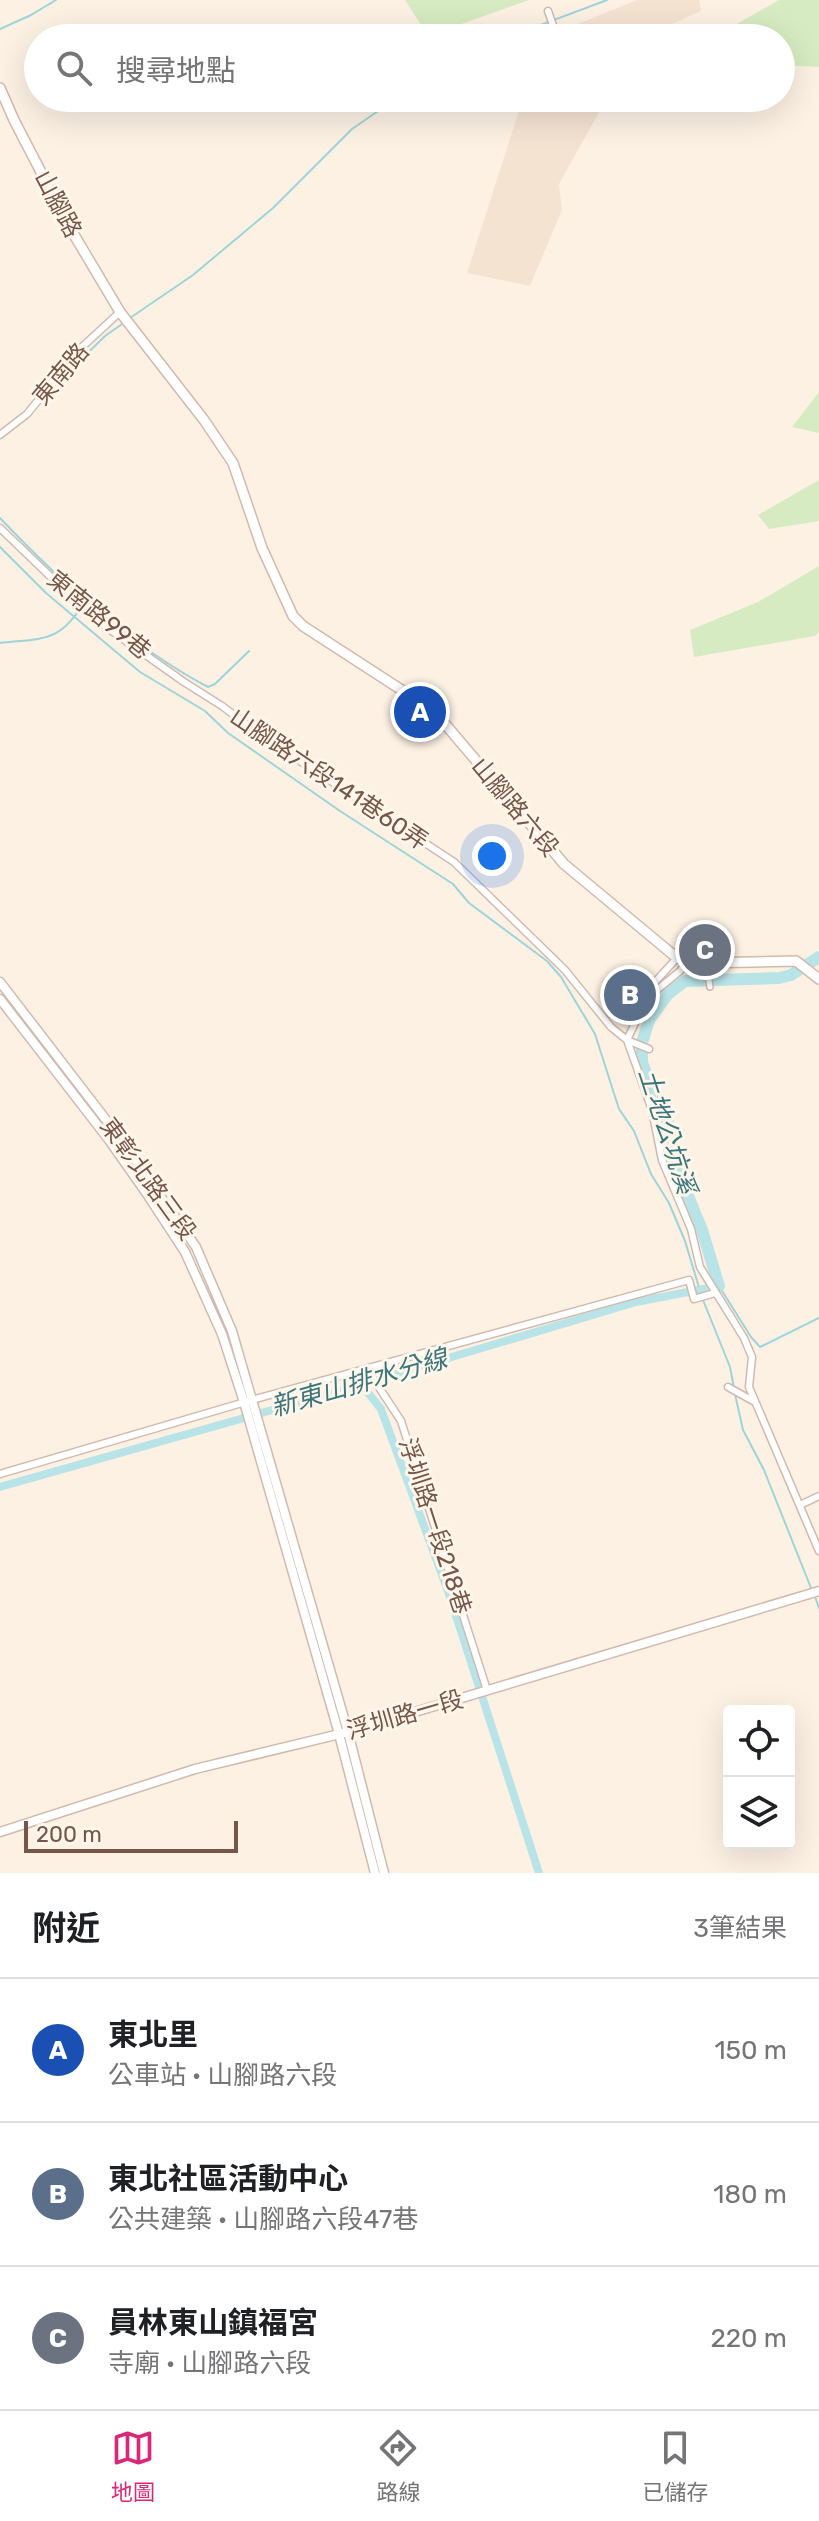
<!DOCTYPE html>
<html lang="zh-TW">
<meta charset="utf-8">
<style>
:root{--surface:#fff;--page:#f6f6f6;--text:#202124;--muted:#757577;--line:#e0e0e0;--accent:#db2777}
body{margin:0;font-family:Rubik,"Noto Sans TC",sans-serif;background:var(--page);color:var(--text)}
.controls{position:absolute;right:24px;bottom:24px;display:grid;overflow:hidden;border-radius:8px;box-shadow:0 8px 32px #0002}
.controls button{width:72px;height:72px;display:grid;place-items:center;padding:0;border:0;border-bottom:2px solid var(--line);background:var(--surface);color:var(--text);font:40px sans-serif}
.scale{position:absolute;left:24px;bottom:20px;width:214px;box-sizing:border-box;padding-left:8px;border:4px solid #765649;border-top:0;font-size:22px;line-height:28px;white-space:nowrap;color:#765649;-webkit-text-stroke:6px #fff6eb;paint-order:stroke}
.you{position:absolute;left:492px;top:856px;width:28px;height:28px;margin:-20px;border:6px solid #fff;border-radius:50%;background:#1a73e8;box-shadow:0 0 0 12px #1a73e833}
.badge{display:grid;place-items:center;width:52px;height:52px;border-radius:50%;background:var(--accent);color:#fff;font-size:26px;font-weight:700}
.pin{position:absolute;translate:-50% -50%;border:4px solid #fff;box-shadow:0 2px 8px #0006}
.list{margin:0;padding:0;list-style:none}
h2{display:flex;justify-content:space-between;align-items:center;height:104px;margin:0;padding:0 32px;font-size:34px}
h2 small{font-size:26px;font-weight:400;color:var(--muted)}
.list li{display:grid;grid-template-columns:52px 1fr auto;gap:24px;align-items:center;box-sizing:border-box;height:144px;padding:0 32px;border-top:2px solid var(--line)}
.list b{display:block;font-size:30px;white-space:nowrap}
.list p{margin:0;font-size:26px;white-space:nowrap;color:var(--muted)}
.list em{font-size:26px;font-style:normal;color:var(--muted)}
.icon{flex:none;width:44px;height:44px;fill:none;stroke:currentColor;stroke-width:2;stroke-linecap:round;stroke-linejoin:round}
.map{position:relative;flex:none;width:819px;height:1873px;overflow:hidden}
.search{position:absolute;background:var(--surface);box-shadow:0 8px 32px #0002;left:24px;right:24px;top:24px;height:88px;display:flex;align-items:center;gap:20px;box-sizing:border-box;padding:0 28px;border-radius:44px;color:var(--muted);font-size:30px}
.sheet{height:536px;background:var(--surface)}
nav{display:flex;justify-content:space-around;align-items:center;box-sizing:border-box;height:112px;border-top:2px solid var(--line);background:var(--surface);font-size:22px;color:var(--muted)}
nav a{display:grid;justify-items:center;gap:4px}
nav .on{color:var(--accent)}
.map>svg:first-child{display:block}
.residential{fill:#f5e3d2}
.green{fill:#d6ebc2}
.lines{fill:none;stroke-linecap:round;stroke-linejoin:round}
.stream{stroke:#9ed4d9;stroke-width:2}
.canal{stroke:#b8e4e7;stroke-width:8}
.river{stroke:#b8e4e7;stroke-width:12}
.pedestrian-casing{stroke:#d1baad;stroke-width:8}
.minor-casing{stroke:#d1baad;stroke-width:9}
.tertiary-casing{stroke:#d1baad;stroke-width:11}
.secondary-casing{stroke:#d4b9aa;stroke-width:12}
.pedestrian{stroke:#fff;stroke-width:5}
.minor{stroke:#fff;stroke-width:6}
.tertiary{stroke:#fff;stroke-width:8}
.secondary{stroke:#fff;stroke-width:9}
.labels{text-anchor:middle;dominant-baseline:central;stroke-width:6;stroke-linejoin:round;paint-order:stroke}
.street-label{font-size:24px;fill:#765649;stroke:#fff6eb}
.water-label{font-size:26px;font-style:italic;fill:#3c767c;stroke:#fff6eb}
</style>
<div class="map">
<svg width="819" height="1873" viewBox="0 0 819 1873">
<rect width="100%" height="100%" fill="#fdf1e4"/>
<path class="residential" d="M637,0H699L701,11L641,38H543Z
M523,98H607L559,184L562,210L530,286L467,273Z"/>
<path class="green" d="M405,0H529L428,36Z
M779,0H819V67L781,65V38H735L728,29Z
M819,392V433L792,427Z
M819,480V521L769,529L758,515Z
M819,566V632L815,636L694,657L690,630L758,602Z"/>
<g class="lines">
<path class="stream" d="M0,29L31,15L56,0
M506,38L607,0
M130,318L193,275L273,208L352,129L397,98
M53,387L105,336L125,322
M0,518C61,582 129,645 208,687L215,684L249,651
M0,547L46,593L140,672L205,711L228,733L340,811L453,884L469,903L547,961L561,977L595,1034L619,1109L634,1131L651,1174L669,1203L685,1241L701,1294
M0,643C44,638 60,643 85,601
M719,1286L751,1337L760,1347L819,1318
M703,1300L730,1367L734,1388
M735,1394L743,1430L764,1470L811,1588
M814,1594L819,1608"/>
<path class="canal" d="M361,1384L381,1409L449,1594L539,1873
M0,1487L311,1399L636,1302L719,1286"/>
<path class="river" d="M719,1286L702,1230L675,1164L668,1122L651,1088L642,1062V1043L649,1020L668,994L685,981L779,978L791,975L819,957"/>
<defs>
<path id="pedestrian" d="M706,963L710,987"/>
<path id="minor" d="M548,11L555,31
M0,435L27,414L81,348L120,312
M0,528L79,604L109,629L184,682L222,706L265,738L454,862L565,970L611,1027L627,1040L649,1049
M677,958L654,983L627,1040L652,1110L662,1160L691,1229L700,1267L744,1338L752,1357L749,1387L819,1551
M652,994L680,971L688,961
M367,1369L401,1421L487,1690
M728,1387L755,1402
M0,1474L252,1400L689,1280L694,1299L715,1293
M800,1505L819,1496"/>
<path id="tertiary" d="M0,982L117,1134L196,1247L232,1331L348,1732L384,1873
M0,999L109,1140L147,1194L185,1252L222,1334L244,1402L339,1734L375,1873
M0,1832L195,1769L348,1732L819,1591"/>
<path id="secondary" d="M0,88L14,120L70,228L120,312L204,420L233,463L262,548L293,616L303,626L434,711L564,864L677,958L700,963L796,961L819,979"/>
</defs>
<use href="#pedestrian" class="pedestrian-casing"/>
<use href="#minor" class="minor-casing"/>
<use href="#tertiary" class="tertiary-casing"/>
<use href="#secondary" class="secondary-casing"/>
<use href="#pedestrian" class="pedestrian"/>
<use href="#minor" class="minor"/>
<use href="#tertiary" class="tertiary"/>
<use href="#secondary" class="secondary"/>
</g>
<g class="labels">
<g class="street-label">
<text transform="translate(58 204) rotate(62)">山腳路</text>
<text transform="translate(61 374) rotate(-50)">東南路</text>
<text transform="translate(99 615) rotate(39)">東南路99巷</text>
<text transform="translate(329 779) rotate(34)">山腳路六段141巷60弄</text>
<text transform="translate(515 807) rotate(50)">山腳路六段</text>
<text transform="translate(148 1179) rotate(54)">東彰北路三段</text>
<text transform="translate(435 1526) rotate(72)">浮圳路一段218巷</text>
<text transform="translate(405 1715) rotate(-16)">浮圳路一段</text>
</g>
<g class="water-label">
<text transform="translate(667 1131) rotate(72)">土地公坑溪</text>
<text transform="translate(359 1383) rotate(-16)">新東山排水分線</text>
</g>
</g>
</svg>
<div class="controls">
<button><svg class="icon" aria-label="locate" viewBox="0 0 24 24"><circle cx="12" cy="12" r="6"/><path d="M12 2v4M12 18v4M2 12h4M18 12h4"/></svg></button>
<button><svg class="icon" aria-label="layers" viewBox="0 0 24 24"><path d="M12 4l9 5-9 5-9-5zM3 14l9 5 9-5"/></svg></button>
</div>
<div class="scale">200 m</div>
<div class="you"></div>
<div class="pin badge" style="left:420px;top:712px;background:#1a4fb4">A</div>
<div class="pin badge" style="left:630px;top:995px;background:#5c6f8a">B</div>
<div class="pin badge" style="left:705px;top:950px;background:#6b7280">C</div>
<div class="search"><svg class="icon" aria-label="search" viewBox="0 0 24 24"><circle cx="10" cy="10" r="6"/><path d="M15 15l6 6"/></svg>搜尋地點</div>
</div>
<section class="sheet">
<h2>附近<small>3筆結果</small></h2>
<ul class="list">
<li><span class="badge" style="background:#1a4fb4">A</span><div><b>東北里</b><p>公車站 · 山腳路六段</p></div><em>150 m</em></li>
<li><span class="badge" style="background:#5c6f8a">B</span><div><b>東北社區活動中心</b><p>公共建築 · 山腳路六段47巷</p></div><em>180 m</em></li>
<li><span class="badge" style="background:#6b7280">C</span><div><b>員林東山鎮福宮</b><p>寺廟 · 山腳路六段</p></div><em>220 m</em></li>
</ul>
</section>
<nav>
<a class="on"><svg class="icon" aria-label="map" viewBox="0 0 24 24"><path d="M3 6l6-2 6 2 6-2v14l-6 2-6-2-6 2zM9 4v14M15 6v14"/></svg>地圖</a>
<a><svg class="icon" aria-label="directions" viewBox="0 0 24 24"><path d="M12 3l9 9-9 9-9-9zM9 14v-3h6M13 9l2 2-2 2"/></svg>路線</a>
<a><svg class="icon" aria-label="saved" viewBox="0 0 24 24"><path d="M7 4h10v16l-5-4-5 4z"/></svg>已儲存</a>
</nav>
